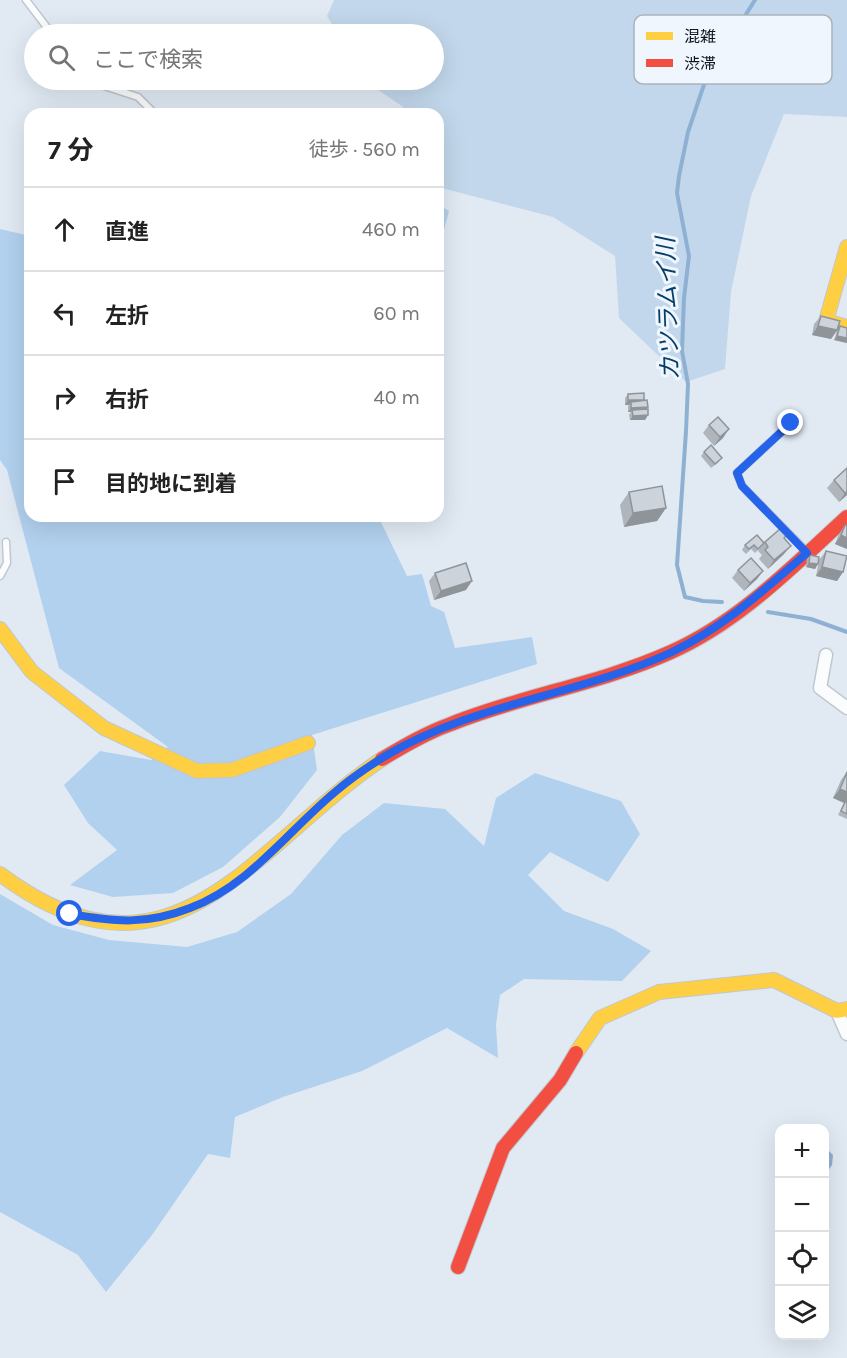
<!DOCTYPE html>
<html lang="ja">
<meta charset="utf-8">
<style>
:root{--surface:#fff;--page:#f2f2f2;--text:#222;--muted:#767676;--line:#e0e0e0}
body{margin:0;font-family:Karla,"Noto Sans JP",sans-serif;background:var(--page);color:var(--text)}
.controls{position:absolute;right:18px;bottom:18px;display:grid;overflow:hidden;border-radius:12px;box-shadow:0 6px 24px #0002}
.controls button{width:54px;height:54px;display:grid;place-items:center;padding:0;border:0;border-bottom:2px solid var(--line);background:var(--surface);color:var(--text);font:30px sans-serif}
.stop{position:absolute;width:18px;height:18px;margin:-14px;border:4px solid #2563eb;border-radius:50%;background:#fff}
.stop.end{background:#2563eb;border-color:#fff;box-shadow:0 2px 6px #0008}
.list{margin:0;padding:0;list-style:none}
h2{display:flex;justify-content:space-between;align-items:center;height:78px;margin:0;padding:0 24px;font-size:26px}
h2 small{font-size:20px;font-weight:400;color:var(--muted)}
.list li{display:grid;grid-template-columns:39px 1fr auto;gap:18px;align-items:center;box-sizing:border-box;height:84px;padding:0 24px;border-top:2px solid var(--line)}
.list b{display:block;font-size:22px;white-space:nowrap}
.list em{font-size:20px;font-style:normal;color:var(--muted)}
.icon{flex:none;width:33px;height:33px;fill:none;stroke:currentColor;stroke-width:2;stroke-linecap:round;stroke-linejoin:round}
.map{position:relative;flex:none;width:847px;height:1358px;overflow:hidden}
.search{position:absolute;background:var(--surface);box-shadow:0 6px 24px #0002;left:24px;top:24px;width:420px;height:66px;display:flex;align-items:center;gap:15px;box-sizing:border-box;padding:0 21px;border-radius:33px;color:var(--muted);font-size:22px}
.panel{position:absolute;background:var(--surface);box-shadow:0 6px 24px #0002;left:24px;top:108px;width:420px;height:414px;border-radius:18px}
.map>svg:first-child{display:block}
.green{fill:#c2d7eb}
.forest{fill:#b2d1ee}
.water{fill:#8eb1d3}
.lines{fill:none;stroke-linecap:round;stroke-linejoin:round}
.stream{stroke:#8eb1d3;stroke-width:4}
.lane-casing{stroke:#c1c7ce;stroke-width:9}
.street-casing{stroke:#c1c7ce;stroke-width:15}
.slow-casing{stroke:#c1c7ce;stroke-width:16}
.jam-casing{stroke:#c1c7ce;stroke-width:16}
.lane{stroke:#fafcfd;stroke-width:6}
.street{stroke:#fafcfd;stroke-width:12}
.slow{stroke:#ffcf43;stroke-width:14}
.jam{stroke:#f24e42;stroke-width:14}
.wall{fill:#afb5bb}
.shaded-wall{fill:#8f9499}
.building{fill:#ccd3da;stroke:#8f9499;stroke-width:1.5}
.route{stroke:#2563eb;stroke-width:8}
.labels{text-anchor:middle;dominant-baseline:central;stroke-width:6;stroke-linejoin:round;paint-order:stroke}
.water-label{font-size:24px;font-style:italic;fill:#053f69;stroke:#f0f6fd}
.key{fill:#f0f6fd;stroke:#acb2b9;stroke-width:1.5}
.key-label{font-size:16px;fill:#0f151a}
</style>
<div class="map">
<svg width="847" height="1358" viewBox="0 0 847 1358">
<rect width="100%" height="100%" fill="#e1eaf3"/>
<path class="green" d="M334,0H847V117L784,114L751,196L731,292L725,369L686,382L619,318L615,256L553,217L438,187V114H404L403,107L364,80H434V34H338L327,16Z"/>
<path class="forest" d="M438,204L449,211L438,252Z
M0,229L30,236V516H378L407,576L422,574L431,606L444,612L455,648L532,637L537,664L312,735L317,770L280,817L223,867L173,893L113,897L70,885L117,850L88,823L64,785L100,751L151,760L168,747L59,668L7,470L0,460Z
M535,773L621,801L640,834L608,882L550,852L528,875L564,911L613,929L651,951L622,981L524,979L500,995L496,1025L498,1058L447,1028L362,1071L283,1097L235,1117L230,1158L208,1154L152,1235L106,1292L78,1255L0,1212V894L53,925L109,940L187,947L237,932L291,894L342,835L384,803L445,809L484,846L496,798Z"/>
<path class="water" d="M824,1146L833,1155L832,1165L825,1175Z"/>
<g class="lines">
<path class="stream" d="M722,602L703,601L685,597L677,565L686,431L688,384L682,351L684,298L689,256L677,193L679,176L688,132L714,55L738,27L755,0
M768,612L811,619L847,632"/>
<defs>
<path id="lane" d="M26,0L52,34
M86,80L138,97L155,114
M791,423L737,473L742,486L807,552
M0,576L7,563L6,542"/>
<path id="street" d="M826,655L820,688L847,708
M837,1011L847,1034"/>
<path id="slow" d="M847,247L826,321L847,327
M0,629L32,672L104,728L197,771L232,770L308,743
M0,874C173,1003 252,846 382,759
M576,1053L600,1018L659,992L774,980L837,1011L847,1009"/>
<path id="jam" d="M382,759C404,746 426,733 451,724C523,695 600,684 671,652C739,622 793,566 847,517
M458,1267L503,1148L560,1080L576,1053"/>
</defs>
<use href="#lane" class="lane-casing"/>
<use href="#street" class="street-casing"/>
<use href="#slow" class="slow-casing"/>
<use href="#jam" class="jam-casing"/>
<use href="#lane" class="lane"/>
<use href="#street" class="street"/>
<use href="#slow" class="slow"/>
<use href="#jam" class="jam"/>
</g>
<path class="wall" d="M821,316L837,330L840,326L847,328V343L834,340L837,331L831,339L812,335L814,324Z
M628,394L643,401L648,407L646,410L648,415L645,420H630L629,415L631,412H628V406L629,405H625V398Z
M709,425L723,438L714,446L703,433Z
M704,452L719,462L711,468L701,456Z
M847,468V495L839,502L827,488L834,480Z
M629,492L666,508L657,521L624,527L620,505Z
M845,525L847,526V549L835,544L839,534Z
M757,535L761,547L755,553L751,549L746,554L742,550L745,545Z
M787,535L784,538V554L768,569L759,559L762,555L758,551L765,542Z
M826,551L843,572L837,581L816,576L819,560Z
M810,555L818,564L815,569L806,567L807,559Z
M738,570L763,571L757,579L744,591L732,578Z
M435,573L466,590L434,600L429,581Z
M847,772V819L838,815L844,803L833,798L841,780Z"/>
<path class="shaded-wall" d="M818,326L837,330L831,339L812,335Z
M837,336L847,338V343L834,340Z
M628,400H644L641,404L631,402L629,405H625Z
M648,407L645,411L632,410L631,412H628L631,408Z
M648,415L645,420H630L633,416Z
M729,429L723,438L714,446L720,437Z
M847,492V495L839,502L845,493Z
M666,508L657,521L624,527L633,513Z
M841,535L847,538V549L835,544Z
M791,546L784,554L768,569L774,560Z
M809,563L818,564L815,569L806,567Z
M822,567L843,572L837,581L816,576Z
M763,571L757,579L744,591L750,583Z
M472,581L466,590L434,600L441,591Z
M840,789L847,792V804L833,798Z"/>
<path class="building" d="M821,316L840,321L837,330L818,326Z
M840,326L847,328V338L837,336Z
M644,393V400H628V394Z
M647,400L648,407L631,408V402Z
M648,409V415L633,416L632,410Z
M718,417L729,429L720,437L709,425Z
M711,445L722,458L715,464L704,452Z
M847,468V492L845,493L834,480Z
M662,486L666,508L633,513L629,492Z
M845,525L847,526V538L841,535Z
M781,528L787,535L784,538L791,546L774,560L765,550L768,547L765,542Z
M757,535L764,543L758,549L754,545L749,549L745,545Z
M826,551L847,556L843,572L822,567Z
M810,555L819,557L818,564L809,563Z
M751,558L763,571L750,583L738,570Z
M466,563L472,581L441,591L435,573Z
M847,772V792L840,789Z
M845,802H847V814L841,811Z"/>
<g class="lines">
<path class="route" d="M70,914C115,922 147,925 190,908C249,886 288,831 335,792C350,779 369,766 387,755C475,703 580,695 672,652C724,627 764,590 807,553L742,486L737,473L791,423"/>
</g>
<g class="labels">
<g class="water-label">
<text transform="translate(668 309) rotate(-92)">カツラムイ川</text>
</g>
</g>
<rect x="634" y="15" width="198" height="69" rx="9" class="key"/>
<rect x="646" y="32" width="27" height="8" fill="#ffcf43"/>
<rect x="646" y="59" width="27" height="8" fill="#f24e42"/>
<g class="key-label">
<text x="684" y="42">混雑</text>
<text x="684" y="69">渋滞</text>
</g>
</svg>
<div class="controls">
<button>+</button>
<button>−</button>
<button><svg class="icon" aria-label="locate" viewBox="0 0 24 24"><circle cx="12" cy="12" r="6"/><path d="M12 2v4M12 18v4M2 12h4M18 12h4"/></svg></button>
<button><svg class="icon" aria-label="layers" viewBox="0 0 24 24"><path d="M12 4l9 5-9 5-9-5zM3 14l9 5 9-5"/></svg></button>
</div>
<div class="stop" style="left:70px;top:914px"></div>
<div class="stop end" style="left:791px;top:423px"></div>
<div class="search"><svg class="icon" aria-label="search" viewBox="0 0 24 24"><circle cx="10" cy="10" r="6"/><path d="M15 15l6 6"/></svg>ここで検索</div>
<section class="panel">
<h2>7 分<small>徒歩 · 560 m</small></h2>
<ul class="list">
<li><svg class="icon" aria-label="ahead" viewBox="0 0 24 24"><path d="M12 20V5M6 11l6-6 6 6"/></svg><div><b>直進</b></div><em>460 m</em></li>
<li><svg class="icon" aria-label="left" viewBox="0 0 24 24"><path d="M17 20v-9H6M10 6l-5 5 5 5"/></svg><div><b>左折</b></div><em>60 m</em></li>
<li><svg class="icon" aria-label="right" viewBox="0 0 24 24"><path d="M7 20v-9h11M14 6l5 5-5 5"/></svg><div><b>右折</b></div><em>40 m</em></li>
<li><svg class="icon" aria-label="arrive" viewBox="0 0 24 24"><path d="M6 21V4h12l-3 4 3 4H6"/></svg><div><b>目的地に到着</b></div></li>
</ul>
</section>
</div>
